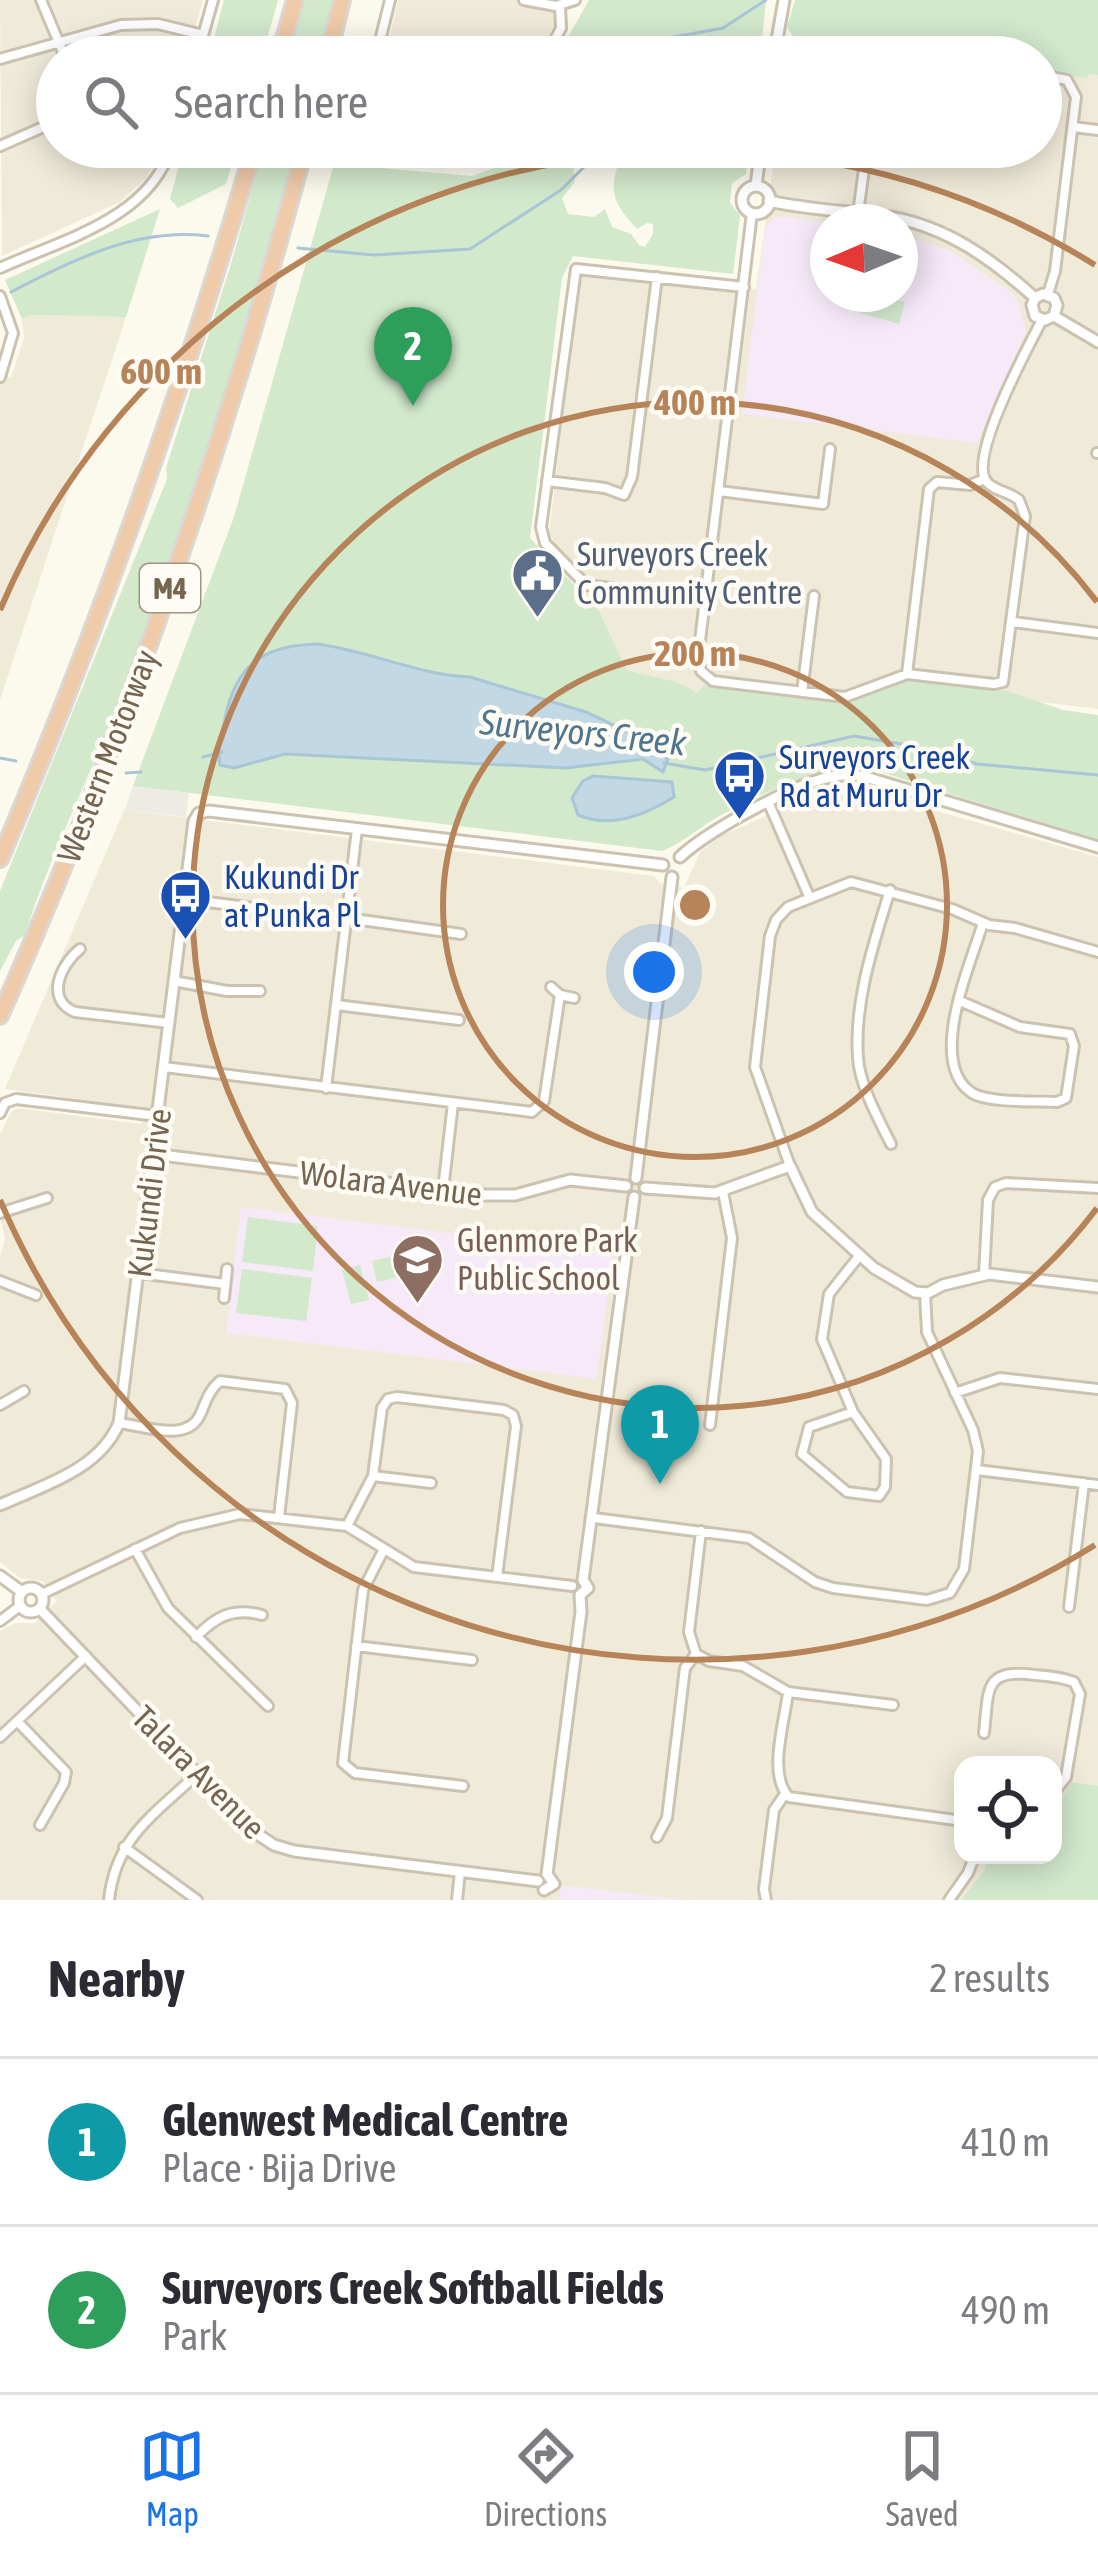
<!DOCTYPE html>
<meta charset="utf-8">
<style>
:root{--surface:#fff;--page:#f2f2f3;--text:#2b2b33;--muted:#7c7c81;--line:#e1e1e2;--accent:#1a73e8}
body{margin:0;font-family:"Asap Condensed",sans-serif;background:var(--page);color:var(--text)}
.controls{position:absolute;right:36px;bottom:36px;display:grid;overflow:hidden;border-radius:24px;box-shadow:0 6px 30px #0003}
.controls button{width:108px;height:108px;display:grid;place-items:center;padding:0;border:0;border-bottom:3px solid var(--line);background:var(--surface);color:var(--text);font:60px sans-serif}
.compass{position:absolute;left:810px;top:204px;width:108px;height:108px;border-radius:50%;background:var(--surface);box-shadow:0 6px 30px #0003;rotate:268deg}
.you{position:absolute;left:654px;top:972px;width:42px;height:42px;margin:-30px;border:9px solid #fff;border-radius:50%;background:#1a73e8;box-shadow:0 0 0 18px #1a73e833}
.badge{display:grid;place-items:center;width:78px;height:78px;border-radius:50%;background:var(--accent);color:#fff;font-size:39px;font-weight:700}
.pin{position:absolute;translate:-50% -99px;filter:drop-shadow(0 3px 6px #0008)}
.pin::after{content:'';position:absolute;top:63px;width:42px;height:36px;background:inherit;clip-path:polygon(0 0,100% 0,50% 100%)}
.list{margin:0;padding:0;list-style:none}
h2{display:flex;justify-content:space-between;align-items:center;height:156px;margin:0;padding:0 48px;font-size:51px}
h2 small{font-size:39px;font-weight:400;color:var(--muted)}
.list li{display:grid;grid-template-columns:78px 1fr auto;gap:36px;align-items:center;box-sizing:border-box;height:168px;padding:0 48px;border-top:3px solid var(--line)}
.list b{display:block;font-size:45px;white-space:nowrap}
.list p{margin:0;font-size:39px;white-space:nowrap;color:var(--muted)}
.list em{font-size:39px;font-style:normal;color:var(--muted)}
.icon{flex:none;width:66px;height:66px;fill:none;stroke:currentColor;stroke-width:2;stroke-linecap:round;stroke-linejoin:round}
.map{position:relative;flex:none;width:1098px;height:1900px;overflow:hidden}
.search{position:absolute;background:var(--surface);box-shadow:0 6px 30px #0003;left:36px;right:36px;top:36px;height:132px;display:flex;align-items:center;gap:30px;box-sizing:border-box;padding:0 42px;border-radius:66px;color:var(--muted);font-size:45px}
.sheet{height:492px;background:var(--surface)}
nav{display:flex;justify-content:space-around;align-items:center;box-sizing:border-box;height:168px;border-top:3px solid var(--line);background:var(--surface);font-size:33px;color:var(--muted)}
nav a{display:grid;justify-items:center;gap:6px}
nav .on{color:var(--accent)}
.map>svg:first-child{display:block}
.residential{fill:#f0ebd9;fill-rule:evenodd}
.industrial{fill:#eeebe5}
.education{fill:#f6e9f8}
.green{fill:#d2e9cc}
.water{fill:#c2d8e5;stroke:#a9c5d6;stroke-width:3}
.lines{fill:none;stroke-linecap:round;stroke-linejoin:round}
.stream{stroke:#a9c5d6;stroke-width:3}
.minor-casing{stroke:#ccc2b0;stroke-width:14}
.tertiary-casing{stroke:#ccc2b0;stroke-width:15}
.motorway-casing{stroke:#dbd7d2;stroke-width:20}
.minor{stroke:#fff;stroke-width:8}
.tertiary{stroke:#fff;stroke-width:9}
.motorway{stroke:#f0cbaa;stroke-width:14}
.ring{fill:none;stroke:#b78459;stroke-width:6}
.labels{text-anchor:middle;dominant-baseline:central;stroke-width:9;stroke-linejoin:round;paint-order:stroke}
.shield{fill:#fefcf4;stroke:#9f9382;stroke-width:3}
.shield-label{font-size:30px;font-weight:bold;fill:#766651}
.service-label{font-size:33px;fill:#4e5e75;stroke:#fefcf4;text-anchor:start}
.street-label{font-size:33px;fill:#766651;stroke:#fefcf4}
.transit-label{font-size:33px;fill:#164399;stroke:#fefcf4;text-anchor:start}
.education-label{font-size:33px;fill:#785e54;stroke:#fefcf4;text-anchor:start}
.water-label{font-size:36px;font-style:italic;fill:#4f768e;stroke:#fefcf4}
.centre{fill:#b78459;stroke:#fefcf4;stroke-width:6}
.ring-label{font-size:36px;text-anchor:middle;font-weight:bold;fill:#b78459;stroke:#fefcf4;stroke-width:9;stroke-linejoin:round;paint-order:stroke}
</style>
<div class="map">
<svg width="1098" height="1900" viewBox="0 0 1098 1900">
<rect width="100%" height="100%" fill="#fcf9ed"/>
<path class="residential" d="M0,0H203L187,57H57V147H162L146,178L120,202L2,256Z
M398,0H567L537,57H385Z
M791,37L951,57H788Z
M1041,68L1098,75V709L936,689L661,731L549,533L580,273L756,289L776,147H1041ZM828,222H900V294H828Z
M32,315L126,317L0,700V375L11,378L24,338L22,319Z
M846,785L1098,857V1900H0V1631L15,1623H35L56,1601L42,1581L20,1578L0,1562V1258L5,1238L0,1217V1135L11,1112L18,1108L141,1124L144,1108L5,1089L124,810L654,876L660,883L684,888L700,852L723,835L834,786ZM963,1765H1053V1855H963Z"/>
<path class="industrial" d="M133,786L189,793L186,817L125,810Z"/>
<path class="education" d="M787,217L828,223V294H900V234L949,250L1012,293L1018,302L1026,332L977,443L742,414L765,228L773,218Z
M241,1207L613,1253L597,1379L226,1333Z
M561,1885L686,1900H559Z"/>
<path class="green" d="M224,0H278L262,57H209Z
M305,0H332L318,57H289Z
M589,0H766L760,57H557Z
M795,0H1098V75L1089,74L1087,78L1041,72V57H914L797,43L787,27Z
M184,147H237L226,184L178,208L170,199Z
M264,147H295C246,336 185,522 117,705C88,782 49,857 25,935L16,941L0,971V891L167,479L166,468L231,264Z
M511,147H583L573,165L575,182L562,198L568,214L594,217L605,209L612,227L631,234L639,245L645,247L653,234V224L647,223L637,229C607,197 610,186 624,147H749L746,174L732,183L730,202L740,216L733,274L573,256L562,278L530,538L599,611L626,669C650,679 676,677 697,693L707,683L846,701L907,678L1007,691L1063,710L1098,715V840L868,768C829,763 753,796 718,817C698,828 684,842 662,851L133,786L234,517L334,164L472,176L494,168Z
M160,209L126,317L32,315L22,319L5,280Z
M866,294L905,302L899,324L860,313Z
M248,1217L318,1226L313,1271L242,1262Z
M408,1253L413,1274L377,1282L372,1261Z
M360,1265L369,1300L351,1304L342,1270Z
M242,1269L312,1278L306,1321L236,1313Z
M1071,1782L1098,1786V1900H961L985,1870L987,1855H1053V1804L1061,1801Z"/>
<path class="water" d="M318,644C369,651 419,675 470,677L586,712L641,738L668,759L663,772L643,759L566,768L285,754L234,768L220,765C217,747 222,735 225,718C236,664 264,645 318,644Z
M593,776L672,782L674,797C645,815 611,829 578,815L572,798L583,781Z"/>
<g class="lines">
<path class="stream" d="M627,57L658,40L723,28L766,0
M298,248L374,255L470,249L561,190L588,163L593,147
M11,292C72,260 138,227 208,236
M203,757L222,752
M0,758L16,761
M664,763L705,770L854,736L913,746L977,764L1098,775
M126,773L141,772"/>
<defs>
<path id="minor" d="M41,0L65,57
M524,0L556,6L575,0
M197,57L213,0
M376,57L390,0
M546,57L561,28L560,6
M0,59L121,25L158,24L203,35
M1041,75L1067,80L1076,97L1055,271L1048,294
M1073,127L1098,130
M0,146L57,121
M363,147L376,153L475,160L488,157L496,147
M752,213L698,657L701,671L713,681L845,697L907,674L994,684L1003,682L1025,516L1019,500C1009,491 993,491 986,481C969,455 1028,347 1042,320
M858,213L867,147
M0,268C61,240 150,219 171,147
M0,296L13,333L0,377
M1097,453H1098
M547,481L605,488L624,495L632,477L657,277
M719,491L823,504L830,449
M705,600L586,585L545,543L541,527L576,269L744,287
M1013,622L1098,633
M907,674L929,489L937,482L970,485L985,479
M802,692L814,596
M769,804L809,896
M890,890C874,942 854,1001 858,1057C859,1084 879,1120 891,1144
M185,899L254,908
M347,918L461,934
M80,949C60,965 45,1000 75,1012L169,1023
M174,981L227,991H260
M551,987L560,995L574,998
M960,1001L1020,1027L1070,1034L1074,1046L1066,1098L1057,1102C1036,1101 988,1103 972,1093C926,1063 971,963 983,923
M336,1005L459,1020
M164,1067L532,1112L544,1101L560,995
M326,1088L357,829
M0,1113L5,1103L16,1099L158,1116
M790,1166L755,1067L770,936L776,920L788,907L851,882L952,909L989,925L1015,928L1098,952
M443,1190L453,1103
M0,1213L47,1198
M139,1273L225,1284
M984,1275L988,1200L995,1187L1006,1183L1098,1188
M0,1281L36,1295
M224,1298L227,1269
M955,1393L1000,1378L1098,1389
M0,1405L24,1391
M853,1412L809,1427L802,1454L847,1492L879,1496L885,1487L886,1459L853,1412L822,1339L829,1294L860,1255
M119,1423C144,1426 187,1443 200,1415C206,1402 209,1390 220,1381L285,1389L292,1403L279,1517
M710,1425L732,1238L723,1192
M977,1470L1098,1485
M373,1476L431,1483
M594,1518L749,1538L815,1582L833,1588L927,1600L950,1593L964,1569L978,1451L973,1430L927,1332L925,1293
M347,1526L373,1476L382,1408L388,1399L397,1397L504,1410L513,1415L516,1426L497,1577
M701,1531L689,1632L696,1654L709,1661L743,1666L788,1692L893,1705
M135,1549L168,1608L268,1706
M383,1551L363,1590L343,1763L355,1773L463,1786
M42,1594L180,1528L240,1514L347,1526L414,1567L572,1586
M1069,1607L1084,1483
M0,1621L20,1606
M196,1637C216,1616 234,1607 262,1615
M356,1646L472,1660
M788,1692C785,1721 767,1775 789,1797L963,1821
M18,1722L66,1772L64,1783L40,1825
M984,1733C989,1689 983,1668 1035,1675C1049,1676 1061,1677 1074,1682L1080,1694L1066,1777L1053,1794
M0,1737L86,1656
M657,1837L667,1818L685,1668L696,1654
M124,1847L197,1900
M109,1900C116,1837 153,1816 197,1774
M457,1900L460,1872
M766,1900L764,1889L774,1810L785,1794
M949,1900L968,1873L975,1855"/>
<path id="tertiary" d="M774,57L784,0
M756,186L761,147
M742 200a14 14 0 1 1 28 0a14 14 0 1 1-28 0Z
M769,201C809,210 850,211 890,217C948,227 993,260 1035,298
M1035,298L1032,305L1035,316L1045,320L1054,316
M1035,298L1043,294L1054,298L1057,305L1054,316
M1054,316L1098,342
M680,857C708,830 805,777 843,775C853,774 863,777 872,779L1098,847
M153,1154L485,1195H515L570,1180L626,1186
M636,1178L672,877
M645,1188L715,1193L790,1166L812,1212L874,1268L915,1292L928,1293L943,1285L989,1274L1098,1287
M0,1505C44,1485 99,1470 119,1423L194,821L199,813L209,811L663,865
M0,1576L22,1592
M19 1600a12 12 0 1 1 24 0a12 12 0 1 1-24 0Z
M40,1609L251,1830L274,1845L294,1851L538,1881
M547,1874L581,1612L580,1595L588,1588L583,1580L634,1197
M544,1890L554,1884L547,1874"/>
<path id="motorway" d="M279,57L295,0
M328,57L342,0
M0,859C99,627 183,389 254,147
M0,1016C125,734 225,445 305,147"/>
</defs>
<use href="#minor" class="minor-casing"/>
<use href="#tertiary" class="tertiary-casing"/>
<use href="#motorway" class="motorway-casing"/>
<use href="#minor" class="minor"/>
<use href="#tertiary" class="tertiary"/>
<use href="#motorway" class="motorway"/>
</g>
<g class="ring">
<circle cx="695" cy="905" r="252"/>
<path d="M1097 1208A503 503 0 1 1 1097 602"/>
<path d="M1095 1545A755 755 0 0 1 0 1200M0 610A755 755 0 0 1 1095 265"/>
</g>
<defs>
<symbol id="civic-pin" viewBox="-11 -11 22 30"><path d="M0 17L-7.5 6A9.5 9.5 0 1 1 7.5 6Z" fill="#5c6f8a" stroke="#fefcf4"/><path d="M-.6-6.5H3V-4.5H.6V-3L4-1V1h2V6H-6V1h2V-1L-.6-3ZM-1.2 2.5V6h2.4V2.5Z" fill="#fff"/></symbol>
<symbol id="bus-pin" viewBox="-11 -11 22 30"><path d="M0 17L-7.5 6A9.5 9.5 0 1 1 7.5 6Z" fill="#1a4fb4" stroke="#fefcf4"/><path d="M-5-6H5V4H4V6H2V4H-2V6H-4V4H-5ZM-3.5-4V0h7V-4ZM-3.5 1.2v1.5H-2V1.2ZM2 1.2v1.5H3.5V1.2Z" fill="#fff"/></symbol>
<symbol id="school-pin" viewBox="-11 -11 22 30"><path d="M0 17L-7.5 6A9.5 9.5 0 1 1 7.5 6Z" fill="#8d6e63" stroke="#fefcf4"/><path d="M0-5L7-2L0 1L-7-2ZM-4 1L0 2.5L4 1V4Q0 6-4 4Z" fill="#fff"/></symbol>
</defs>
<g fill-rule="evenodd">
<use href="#civic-pin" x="508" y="544" width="59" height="81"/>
<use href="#bus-pin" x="710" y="746" width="59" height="81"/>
<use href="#bus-pin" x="156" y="866" width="59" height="81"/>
<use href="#school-pin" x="388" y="1230" width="59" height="81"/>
</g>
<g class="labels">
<rect class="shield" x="140" y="564" width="60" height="48" rx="9"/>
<g class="shield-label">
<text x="170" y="588">M4</text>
</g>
<g class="service-label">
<text x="577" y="554">Surveyors Creek<tspan x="577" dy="38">Community Centre</tspan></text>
</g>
<g class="street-label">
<text transform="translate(107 756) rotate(-69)">Western Motorway</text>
<text transform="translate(391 1183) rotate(7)">Wolara Avenue</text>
<text transform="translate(149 1193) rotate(-83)">Kukundi Drive</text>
<text transform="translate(199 1772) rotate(45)">Talara Avenue</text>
</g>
<g class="transit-label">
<text x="779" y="757">Surveyors Creek<tspan x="779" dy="38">Rd at Muru Dr</tspan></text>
<text x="224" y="877">Kukundi Dr<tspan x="224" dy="38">at Punka Pl</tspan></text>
</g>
<g class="education-label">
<text x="457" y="1240">Glenmore Park<tspan x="457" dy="38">Public School</tspan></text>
</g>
<g class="water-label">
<text transform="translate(583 732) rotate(6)">Surveyors Creek</text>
</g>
</g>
<circle cx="695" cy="905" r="18" class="centre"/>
<g class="ring-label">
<text x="161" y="384">600 m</text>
<text x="695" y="415">400 m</text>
<text x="695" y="666">200 m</text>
</g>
</svg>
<div class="controls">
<button><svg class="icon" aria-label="locate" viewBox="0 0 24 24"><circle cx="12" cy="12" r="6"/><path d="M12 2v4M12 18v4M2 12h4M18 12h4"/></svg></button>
</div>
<svg class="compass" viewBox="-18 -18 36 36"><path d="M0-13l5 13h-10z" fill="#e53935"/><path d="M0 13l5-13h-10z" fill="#7c7c81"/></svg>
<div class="you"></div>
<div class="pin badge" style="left:660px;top:1484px;background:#0f9aa8">1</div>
<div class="pin badge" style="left:413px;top:406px;background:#2e9e5b">2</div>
<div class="search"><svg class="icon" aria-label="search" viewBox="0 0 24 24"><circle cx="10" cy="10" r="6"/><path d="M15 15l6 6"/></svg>Search here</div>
</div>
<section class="sheet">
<h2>Nearby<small>2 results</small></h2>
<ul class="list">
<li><span class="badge" style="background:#0f9aa8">1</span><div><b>Glenwest Medical Centre</b><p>Place · Bija Drive</p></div><em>410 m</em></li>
<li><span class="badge" style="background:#2e9e5b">2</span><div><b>Surveyors Creek Softball Fields</b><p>Park</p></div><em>490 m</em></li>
</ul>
</section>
<nav>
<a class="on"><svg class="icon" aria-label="map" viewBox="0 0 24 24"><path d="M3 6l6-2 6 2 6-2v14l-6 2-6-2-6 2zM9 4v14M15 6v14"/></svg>Map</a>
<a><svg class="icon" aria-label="directions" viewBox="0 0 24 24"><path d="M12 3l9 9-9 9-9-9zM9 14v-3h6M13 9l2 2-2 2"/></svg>Directions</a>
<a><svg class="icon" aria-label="saved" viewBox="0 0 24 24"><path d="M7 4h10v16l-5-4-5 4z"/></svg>Saved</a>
</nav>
